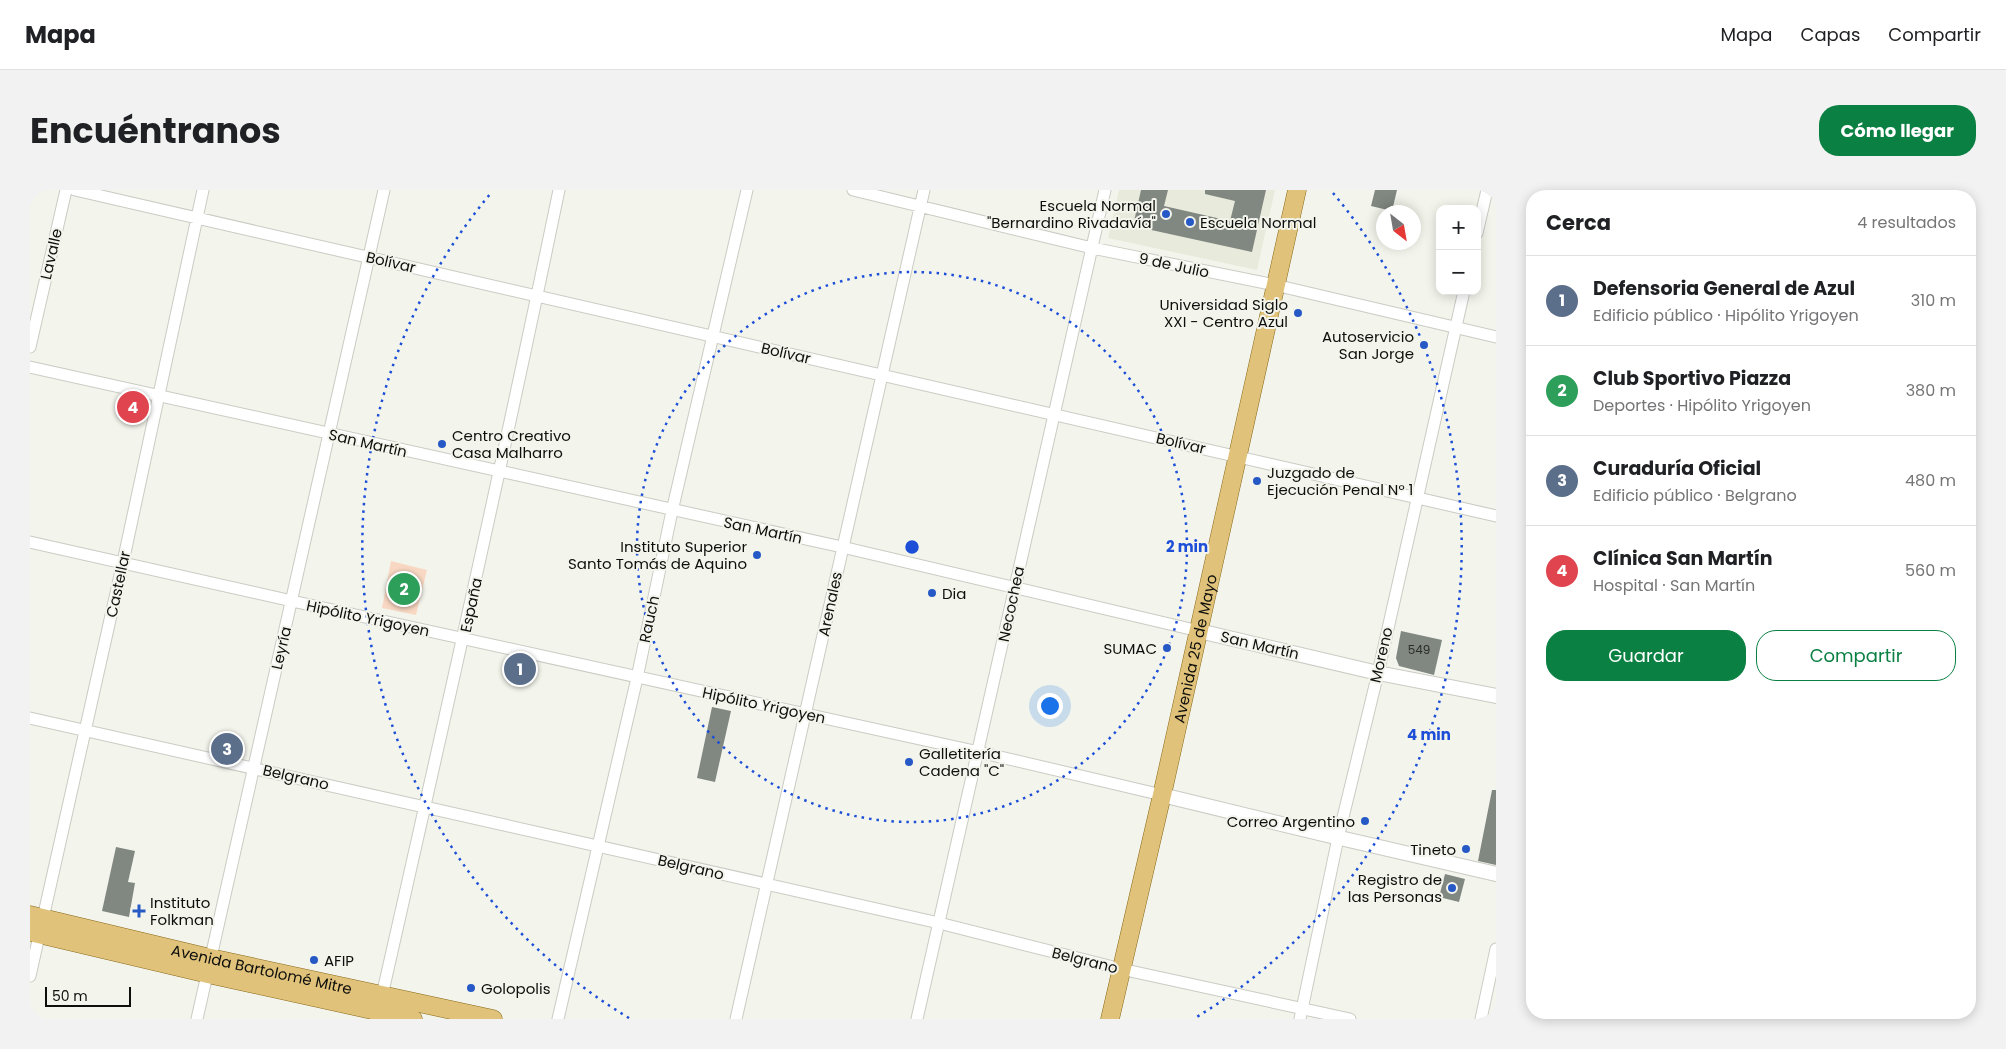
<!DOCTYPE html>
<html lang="es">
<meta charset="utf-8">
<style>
:root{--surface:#fff;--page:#f2f2f2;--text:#202124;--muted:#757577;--line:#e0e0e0;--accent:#0b8043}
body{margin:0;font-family:Poppins,sans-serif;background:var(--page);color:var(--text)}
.controls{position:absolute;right:15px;top:15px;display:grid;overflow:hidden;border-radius:10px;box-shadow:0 2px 12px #0003}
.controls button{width:45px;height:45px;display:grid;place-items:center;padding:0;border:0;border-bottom:1px solid var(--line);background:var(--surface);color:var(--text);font:25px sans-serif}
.compass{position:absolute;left:1346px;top:15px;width:45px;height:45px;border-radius:50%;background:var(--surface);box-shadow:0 2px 12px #0003;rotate:149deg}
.scale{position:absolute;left:15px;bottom:12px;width:86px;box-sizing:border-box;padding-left:5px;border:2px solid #0e0f0c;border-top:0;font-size:14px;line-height:18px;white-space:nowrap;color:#0e0f0c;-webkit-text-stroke:4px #f3f5ec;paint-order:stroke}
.you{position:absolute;left:1019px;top:515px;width:18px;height:18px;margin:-12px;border:4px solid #fff;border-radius:50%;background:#1a73e8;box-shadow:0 0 0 8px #1a73e833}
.badge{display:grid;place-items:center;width:32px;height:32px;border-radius:50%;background:var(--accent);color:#fff;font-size:16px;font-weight:700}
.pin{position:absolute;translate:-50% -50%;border:2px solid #fff;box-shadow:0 1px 5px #0006}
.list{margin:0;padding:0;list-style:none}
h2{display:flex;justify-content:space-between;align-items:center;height:65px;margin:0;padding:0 20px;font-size:21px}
h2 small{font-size:16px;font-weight:400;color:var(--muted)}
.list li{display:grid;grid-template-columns:32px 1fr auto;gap:15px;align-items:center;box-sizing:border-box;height:90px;padding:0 20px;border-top:1px solid var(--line)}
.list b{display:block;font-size:19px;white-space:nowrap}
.list p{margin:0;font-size:16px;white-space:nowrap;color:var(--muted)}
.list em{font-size:16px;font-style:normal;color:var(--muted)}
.actions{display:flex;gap:10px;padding:15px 20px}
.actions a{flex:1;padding:11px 0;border:1px solid var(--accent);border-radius:20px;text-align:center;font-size:18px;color:var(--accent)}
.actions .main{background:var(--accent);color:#fff}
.map{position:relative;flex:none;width:1466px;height:829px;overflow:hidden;border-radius:20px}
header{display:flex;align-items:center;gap:30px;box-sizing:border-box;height:70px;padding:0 25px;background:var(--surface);border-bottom:1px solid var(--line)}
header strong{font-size:24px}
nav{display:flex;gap:28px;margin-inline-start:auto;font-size:18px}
.intro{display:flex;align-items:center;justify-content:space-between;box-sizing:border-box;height:120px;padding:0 30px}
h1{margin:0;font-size:35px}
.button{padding:12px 22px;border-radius:20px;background:var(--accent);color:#fff;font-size:18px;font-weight:700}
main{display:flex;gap:30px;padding:0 30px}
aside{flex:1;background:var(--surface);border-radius:20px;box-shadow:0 2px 12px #0003}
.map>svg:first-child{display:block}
.built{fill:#e8eadb}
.green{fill:#f9d8c3}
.building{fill:#818781}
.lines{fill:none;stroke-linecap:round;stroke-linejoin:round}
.minor-casing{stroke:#cacbc3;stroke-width:13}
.tertiary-casing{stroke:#cacbc3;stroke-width:16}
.primary-casing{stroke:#89691a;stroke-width:19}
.minor{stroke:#fff;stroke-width:11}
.tertiary{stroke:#fff;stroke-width:14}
.primary{stroke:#e0c27a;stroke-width:18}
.ring{fill:none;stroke:#1d4ed8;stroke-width:2.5;stroke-dasharray:2.5 5}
.poi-dot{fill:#2658c6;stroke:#f3f5ec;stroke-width:2}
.labels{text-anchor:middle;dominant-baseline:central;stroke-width:4;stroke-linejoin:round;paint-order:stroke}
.number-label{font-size:12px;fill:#2b2d29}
.poi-label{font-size:15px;fill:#0e0f0c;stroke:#f3f5ec;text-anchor:end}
.street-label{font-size:15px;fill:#0e0f0c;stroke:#f3f5ec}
.centre{fill:#1d4ed8;stroke:#f3f5ec;stroke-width:2.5}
.ring-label{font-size:15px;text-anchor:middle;font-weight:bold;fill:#1d4ed8;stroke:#f3f5ec;stroke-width:4;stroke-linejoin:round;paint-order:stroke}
</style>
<header>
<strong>Mapa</strong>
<nav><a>Mapa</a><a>Capas</a><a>Compartir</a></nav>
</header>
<div class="intro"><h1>Encuéntranos</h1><a class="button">Cómo llegar</a></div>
<main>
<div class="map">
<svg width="1466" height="829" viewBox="0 0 1466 829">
<rect width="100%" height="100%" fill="#f3f5ec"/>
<path class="built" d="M1089,0H1245L1227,80L1078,48Z"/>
<path class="green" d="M361,371L397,380L386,425L352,418Z"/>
<path class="building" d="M1111,0H1138L1134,16L1200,31L1205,11L1175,4V0H1236L1222,62L1103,36Z
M1345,0H1367L1362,21L1341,16Z
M1371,441L1412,450L1404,485L1369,476L1366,468Z
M682,517L701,521L685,592L667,588Z
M1462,600H1466V675L1448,671Z
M86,657L105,661L98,692L105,693L99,727L72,721Z
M1415,684L1435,689L1429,712L1409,707Z"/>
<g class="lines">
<defs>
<path id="minor" d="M45,0L1466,326
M823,0L1062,58L1245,95L1466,147
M1447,43L1457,0
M0,157L36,0
M0,177L812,357L1169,441
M0,352L262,411L949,562L1132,605
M0,528L909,733L1091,779L1320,829
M0,786L93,372L173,0
M351,810C412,541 473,271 529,0
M167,829L354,0
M528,829L607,488L642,321L717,0
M706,829L894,0
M887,829L1075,0
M1270,829L1308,648L1348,483L1434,101
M1451,829L1466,759"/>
<path id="tertiary" d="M1169,441L1348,483L1466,506
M1132,605L1297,645L1466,684"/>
<g id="primary">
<path id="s1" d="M0,725L176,767L463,829"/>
<path d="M0,742L178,784L383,829"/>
<path id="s2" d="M1080,829L1132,605L1267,0"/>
</g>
</defs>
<use href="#minor" class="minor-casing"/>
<use href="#tertiary" class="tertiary-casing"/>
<use href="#primary" class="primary-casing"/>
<use href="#minor" class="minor"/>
<use href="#tertiary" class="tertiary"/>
<use href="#primary" class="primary"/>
</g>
<g class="ring">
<circle cx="882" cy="357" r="275"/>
<path d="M599 828A550 550 0 0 1 461 3M1303 3A550 550 0 0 1 1165 828"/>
</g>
<g class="poi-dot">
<circle cx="1136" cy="24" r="5"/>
<circle cx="1160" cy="32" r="5"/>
<circle cx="1268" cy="123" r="5"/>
<circle cx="1394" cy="155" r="5"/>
<circle cx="412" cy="254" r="5"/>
<circle cx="1227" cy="291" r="5"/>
<circle cx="727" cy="365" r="5"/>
<circle cx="902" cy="403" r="5"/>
<circle cx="1137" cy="458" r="5"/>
<circle cx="879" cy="572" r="5"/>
<circle cx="1335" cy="631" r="5"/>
<circle cx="1436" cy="659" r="5"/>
<circle cx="1422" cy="698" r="5"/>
<path d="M106.5 713.5h5v5h5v5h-5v5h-5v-5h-5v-5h5z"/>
<circle cx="284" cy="770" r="5"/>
<circle cx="441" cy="798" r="5"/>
</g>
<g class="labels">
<g class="number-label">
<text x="1389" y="459">549</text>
</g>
<g class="poi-label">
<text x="1126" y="15">Escuela Normal<tspan x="1126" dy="17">"Bernardino Rivadavía"</tspan></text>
<text x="1170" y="32" text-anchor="start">Escuela Normal</text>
<text x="1258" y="114">Universidad Siglo<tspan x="1258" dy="17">XXI - Centro Azul</tspan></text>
<text x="1384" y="146">Autoservicio<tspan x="1384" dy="17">San Jorge</tspan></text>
<text x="422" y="245" text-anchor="start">Centro Creativo<tspan x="422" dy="17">Casa Malharro</tspan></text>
<text x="1237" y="282" text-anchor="start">Juzgado de<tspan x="1237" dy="17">Ejecución Penal N° 1</tspan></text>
<text x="717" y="356">Instituto Superior<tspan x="717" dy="17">Santo Tomás de Aquino</tspan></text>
<text x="912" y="403" text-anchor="start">Dia</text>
<text x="1127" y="458">SUMAC</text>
<text x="889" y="563" text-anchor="start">Galletitería<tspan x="889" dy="17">Cadena "C"</tspan></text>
<text x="1325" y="631">Correo Argentino</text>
<text x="1426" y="659">Tineto</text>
<text x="1412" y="689">Registro de<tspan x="1412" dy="17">las Personas</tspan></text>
<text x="120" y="712" text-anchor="start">Instituto<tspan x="120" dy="17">Folkman</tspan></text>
<text x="294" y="770" text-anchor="start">AFIP</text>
<text x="451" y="798" text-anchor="start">Golopolis</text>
</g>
<g class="street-label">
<text transform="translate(21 64) rotate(-77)">Lavalle</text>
<text transform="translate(361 72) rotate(13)">Bolívar</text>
<text transform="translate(1144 75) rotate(12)">9 de Julio</text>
<text transform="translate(756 163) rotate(13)">Bolívar</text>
<text transform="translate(338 253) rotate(13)">San Martín</text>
<text transform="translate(1151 253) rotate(13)">Bolívar</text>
<text transform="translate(733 340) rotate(12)">San Martín</text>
<text transform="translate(88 394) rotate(-78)">Castellar</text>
<text transform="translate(800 414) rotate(-78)">Arenales</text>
<text transform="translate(981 414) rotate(-78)">Necochea</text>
<text transform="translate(441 415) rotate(-78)">España</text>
<text transform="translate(338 428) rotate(12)">Hipólito Yrigoyen</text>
<text transform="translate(619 429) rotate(-78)">Rauch</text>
<text transform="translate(1230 455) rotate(13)">San Martín</text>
<text transform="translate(251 458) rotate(-77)">Leyría</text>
<text stroke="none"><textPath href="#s2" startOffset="380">Avenida 25 de Mayo</textPath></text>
<text transform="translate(1351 465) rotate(-77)">Moreno</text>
<text transform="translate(734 515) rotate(12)">Hipólito Yrigoyen</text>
<text transform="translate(266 587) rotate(13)">Belgrano</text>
<text transform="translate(661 677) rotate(13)">Belgrano</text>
<text transform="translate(1055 770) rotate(14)">Belgrano</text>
<text stroke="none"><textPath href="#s1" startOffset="238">Avenida Bartolomé Mitre</textPath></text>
</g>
</g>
<circle cx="882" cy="357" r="8" class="centre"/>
<g class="ring-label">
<text x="1157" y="362">2 min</text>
<text x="1399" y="550">4 min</text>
</g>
</svg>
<div class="controls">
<button>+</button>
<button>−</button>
</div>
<svg class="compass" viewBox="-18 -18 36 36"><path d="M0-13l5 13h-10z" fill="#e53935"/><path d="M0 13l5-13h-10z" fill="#757577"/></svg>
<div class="scale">50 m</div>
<div class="you"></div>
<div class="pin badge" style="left:490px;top:479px;background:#5c6f8a">1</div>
<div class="pin badge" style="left:374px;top:399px;background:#2e9e5b">2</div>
<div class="pin badge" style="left:197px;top:559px;background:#5c6f8a">3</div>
<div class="pin badge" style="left:103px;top:217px;background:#e0444e">4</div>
</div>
<aside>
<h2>Cerca<small>4 resultados</small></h2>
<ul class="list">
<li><span class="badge" style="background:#5c6f8a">1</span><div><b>Defensoria General de Azul</b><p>Edificio público · Hipólito Yrigoyen</p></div><em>310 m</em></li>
<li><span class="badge" style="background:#2e9e5b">2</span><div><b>Club Sportivo Piazza</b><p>Deportes · Hipólito Yrigoyen</p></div><em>380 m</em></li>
<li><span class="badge" style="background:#5c6f8a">3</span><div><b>Curaduría Oficial</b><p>Edificio público · Belgrano</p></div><em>480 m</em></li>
<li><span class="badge" style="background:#e0444e">4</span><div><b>Clínica San Martín</b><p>Hospital · San Martín</p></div><em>560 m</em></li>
</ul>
<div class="actions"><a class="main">Guardar</a><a>Compartir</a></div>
</aside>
</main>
